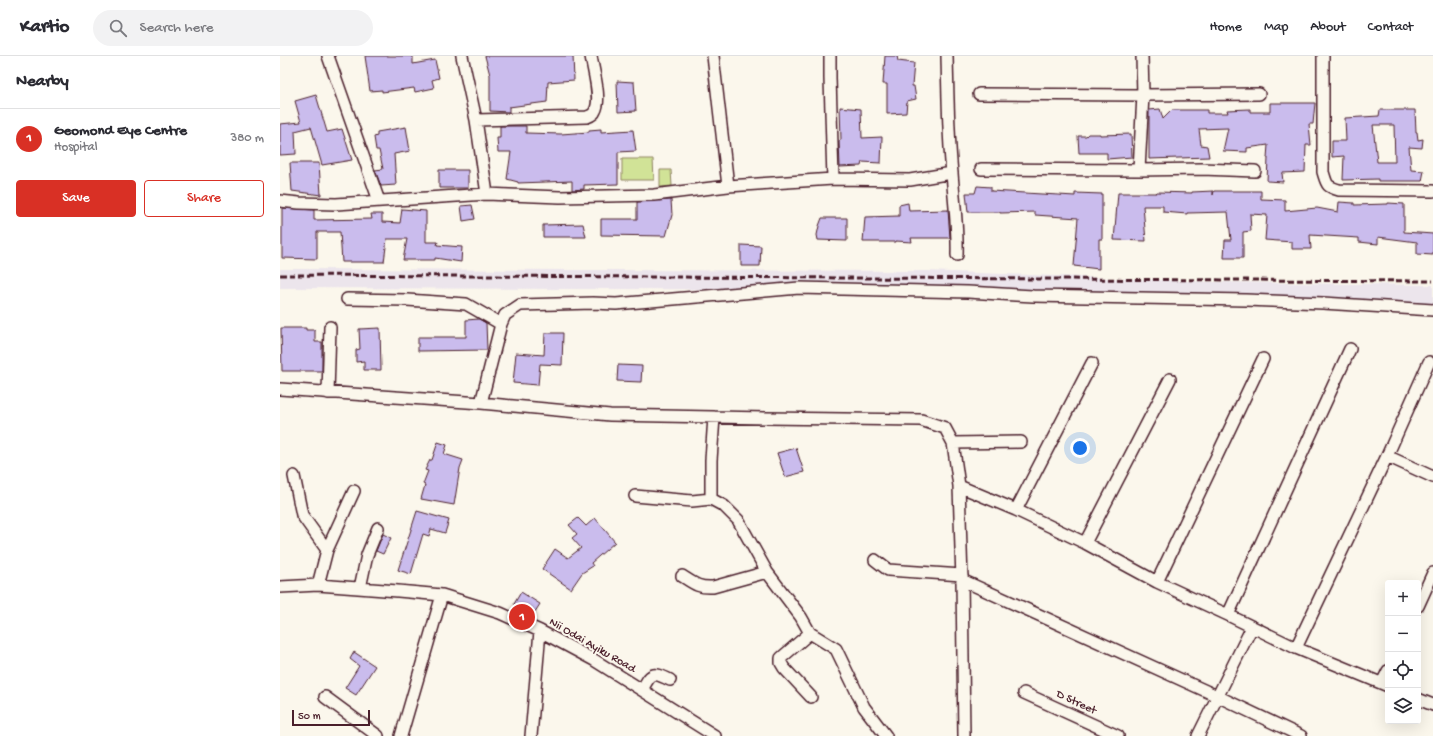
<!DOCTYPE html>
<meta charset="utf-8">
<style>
:root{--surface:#fff;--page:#f2f2f3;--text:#2b2b33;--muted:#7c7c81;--line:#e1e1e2;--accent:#d93025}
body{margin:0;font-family:"Gochi Hand",sans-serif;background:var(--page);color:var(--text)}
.controls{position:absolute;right:12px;bottom:12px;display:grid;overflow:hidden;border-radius:4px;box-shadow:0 4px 16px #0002}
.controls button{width:36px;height:36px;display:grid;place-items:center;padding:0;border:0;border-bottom:1px solid var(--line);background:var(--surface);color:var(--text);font:20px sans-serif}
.scale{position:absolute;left:12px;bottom:10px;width:78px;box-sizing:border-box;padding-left:4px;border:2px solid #4a1f2b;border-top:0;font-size:11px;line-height:14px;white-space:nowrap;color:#4a1f2b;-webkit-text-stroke:3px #fbf7ec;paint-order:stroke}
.you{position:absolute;left:800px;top:392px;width:14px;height:14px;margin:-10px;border:3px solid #fff;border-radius:50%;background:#1a73e8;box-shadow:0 0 0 6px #1a73e833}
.badge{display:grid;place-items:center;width:26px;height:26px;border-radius:50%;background:var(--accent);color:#fff;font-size:13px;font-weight:700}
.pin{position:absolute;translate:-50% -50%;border:2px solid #fff;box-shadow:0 1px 4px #0006}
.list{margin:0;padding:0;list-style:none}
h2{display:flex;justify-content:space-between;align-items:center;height:52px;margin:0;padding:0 16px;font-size:17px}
h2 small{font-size:13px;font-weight:400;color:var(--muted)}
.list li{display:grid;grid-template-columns:26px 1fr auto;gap:12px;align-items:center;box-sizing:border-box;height:60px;padding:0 16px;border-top:1px solid var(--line)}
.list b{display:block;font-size:15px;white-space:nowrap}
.list p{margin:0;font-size:13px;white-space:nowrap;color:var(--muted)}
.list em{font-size:13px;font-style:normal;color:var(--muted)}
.actions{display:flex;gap:8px;padding:12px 16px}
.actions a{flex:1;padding:9px 0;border:1px solid var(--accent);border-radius:4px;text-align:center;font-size:14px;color:var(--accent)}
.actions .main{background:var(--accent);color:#fff}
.icon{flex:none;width:22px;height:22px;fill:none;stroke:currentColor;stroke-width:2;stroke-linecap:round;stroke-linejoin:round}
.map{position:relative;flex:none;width:1153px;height:680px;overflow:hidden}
header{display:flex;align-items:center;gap:24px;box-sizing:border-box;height:56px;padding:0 20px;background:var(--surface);border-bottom:1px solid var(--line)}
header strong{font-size:19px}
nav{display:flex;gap:22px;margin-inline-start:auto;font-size:14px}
.search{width:280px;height:36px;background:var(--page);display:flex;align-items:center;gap:10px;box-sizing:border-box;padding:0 14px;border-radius:22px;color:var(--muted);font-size:15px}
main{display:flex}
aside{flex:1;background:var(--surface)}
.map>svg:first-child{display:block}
.built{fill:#ece5ec}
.green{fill:#d1e397;stroke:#8e8161}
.building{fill:#cabced;stroke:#4a1f2b;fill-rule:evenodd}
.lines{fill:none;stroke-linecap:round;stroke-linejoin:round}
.minor-casing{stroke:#4a1f2b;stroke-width:14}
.minor{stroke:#fbf7ec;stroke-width:11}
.rail{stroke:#4a1f2b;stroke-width:3;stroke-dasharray:6 3;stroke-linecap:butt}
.labels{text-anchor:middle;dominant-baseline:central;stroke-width:4;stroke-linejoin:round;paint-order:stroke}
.street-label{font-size:12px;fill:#4a1f2b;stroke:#fbf7ec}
</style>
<header>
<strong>Kartio</strong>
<div class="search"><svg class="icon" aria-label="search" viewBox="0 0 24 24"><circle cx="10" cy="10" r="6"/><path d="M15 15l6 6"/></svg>Search here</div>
<nav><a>Home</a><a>Map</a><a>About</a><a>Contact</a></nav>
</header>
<main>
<aside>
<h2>Nearby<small></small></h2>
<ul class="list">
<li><span class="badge">1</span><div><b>Geomond Eye Centre</b><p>Hospital</p></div><em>380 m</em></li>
</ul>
<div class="actions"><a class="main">Save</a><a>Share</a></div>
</aside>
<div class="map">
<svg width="1153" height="680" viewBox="0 0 1153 680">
<rect width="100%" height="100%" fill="#fbf7ec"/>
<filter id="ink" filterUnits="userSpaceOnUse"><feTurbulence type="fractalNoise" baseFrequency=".025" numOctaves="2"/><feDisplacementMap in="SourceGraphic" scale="8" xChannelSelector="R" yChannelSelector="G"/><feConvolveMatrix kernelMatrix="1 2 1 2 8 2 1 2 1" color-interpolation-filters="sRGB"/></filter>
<g filter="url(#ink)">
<path class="built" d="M0,213L647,215L934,226L1153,229V248L926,245L639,234L0,232Z"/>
<path class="green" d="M342,103H373L374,124H342Z
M380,114H391L392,130L380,131Z"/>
<path class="building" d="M85,0H133V8L155,4L159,22L152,24L154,32L135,36L134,32L102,36V34L90,35Z
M205,0H293L294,24L268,26L267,46L229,51V56L210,55V19Z
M605,0H617L618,5L634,7L632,30H634L636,43L627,45L626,57L607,58V28H603Z
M337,25L354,26L356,55L338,56Z
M36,39L47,76L62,73L72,104L42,109L31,71L15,75L16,98L0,99V68L21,66L15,45Z
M990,47H1035L1033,68H1029L1031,89H1026L1025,116L1002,117L1003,126L987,125L988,102H987L988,89L967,92V96L943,95L948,72L919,73L921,89L927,90L929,101L869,103V54L880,53L883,63L892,54H927V57H948L947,54L970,53V56H990Z
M560,51L581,53L582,82L602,81L601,107L582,106L581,110L560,111L559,85L561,84Z
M1100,54H1135L1136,76H1137L1138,84L1143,83L1142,92L1129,91L1131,114L1144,115L1142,125H1098V123L1063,124L1064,100L1052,101V85H1066L1065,62L1099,60ZM1093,69H1114L1115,106H1097Z
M220,70H246V77L281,78L309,76V74L321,73V76L353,74L356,95L338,96V128L304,129V133L292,134V125L238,127V126L227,123L231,96H218L217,82H220Z
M126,71L130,95L114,98L116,129L101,130L95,114L103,113L99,94H96L94,81L97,80V76Z
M808,78H820V79L851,78L852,101L827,103V97H799L798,80H806Z
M10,107H39L41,139L12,135Z
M159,114H188V132H159Z
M697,130L711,131V135L795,140V137L822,138V183H819V213L794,210L798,162L755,159V156L720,157V156H688L686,137H695Z
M933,135V139L934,135H981V143L1005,144V155L1037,152L1058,156L1059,146L1074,147V149L1108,148V147L1124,148V176L1153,178V199L1137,198V186L1098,181V188L1079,186V182L1030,179L1031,193H1012V186L985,184L987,159L970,158L971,175L963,176V202H944L945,184H951L948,156L907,157V158L883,156V150H863L866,185L834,184L838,137H876L877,136L912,137V136Z
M391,144L392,159L386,180L321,179V163H357V146Z
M628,147L629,155L668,154L670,182H631L632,186L616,185V186H583L585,161L619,160V149Z
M192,149L195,163L183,165L181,150Z
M2,152L34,154V164L92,163L91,158H102V166L120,167L122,153L146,155V186H158L157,189L182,191L181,206L155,202V204H123L127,183H107L104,206H62L60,176H37V203L2,202Z
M542,162H567V185L538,184L537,179L539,170Z
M303,168L306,181H263V169Z
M461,189L481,190L480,210H461Z
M199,263L206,267L207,294L138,295V281H186V264Z
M1,272H26V274H35V286H42V315H2Z
M100,272L101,314H84V305L76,306V294L80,293L79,273Z
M265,277H283L282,309L260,308L258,329L233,327L236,297L264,299Z
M338,309L362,310L361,326L337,325Z
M158,386L167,389L164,398L183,404L180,412L174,449L141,443L145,429L143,428L148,415L145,414L150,404H152Z
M516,392L524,416L505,421L497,397Z
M137,455L169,464L165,477L151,473L149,480L143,478L131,518L118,514Z
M298,462L306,470L315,462L335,486L311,507L313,510L302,517L291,533L262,513L275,493L288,502L301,492L292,482L297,478L289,469Z
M103,478L111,482L103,498L96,495Z
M241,536L260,548L253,559L234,548Z
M74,596L95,610L76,639L65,632L79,610L70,603Z"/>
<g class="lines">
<defs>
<path id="minor" d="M48,0L99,145
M182,0L196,64L207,138
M433,0L448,130
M550,0V22L553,123
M667,0C668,39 668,78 672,117C674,145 678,171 677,199
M1043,0V116C1047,129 1046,130 1059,134L1153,135
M699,38L863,39L979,38
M196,64L307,61C310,60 314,58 315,55C322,43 313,14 311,0
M701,113L859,114L922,113L975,115
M859,114L863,39L862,0
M0,145L19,147L56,148L207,138L280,141L374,139L448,130L553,123L630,124L672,117
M67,243L127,244L186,248L221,268
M0,333L201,347L330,359L486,362L641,364L665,372L673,387L679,430L682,524L684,680
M48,337L50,271
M201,347L221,268L225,259L240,249L313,247L336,248L519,232L688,236L753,240L966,244L1043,247L1153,254
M673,387L741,386
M1107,400L1153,421
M14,420L22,459L47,494
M679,430L736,454L805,487L877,526L948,559L1016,592L1108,630
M355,440L412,445L431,443L444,450L458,464L487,516L521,561L530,577L556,593L584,651L606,680
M431,443V404L434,361
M736,454L812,307
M805,487L890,323
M595,504L608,514L682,519
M402,520C413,527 418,532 433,531L487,516
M682,524L937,640L1021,680
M877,526L983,303
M38,529L47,494L74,435
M0,531L38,529L118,535L162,539L220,557L260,575L314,604L435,680
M80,532L87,499L98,472
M1138,550L1153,517
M948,559L1070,293
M530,577L501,602V607L504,612L531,641
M1016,592L1107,400L1149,306
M1102,627L1108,615
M362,634C371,617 372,615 390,624
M744,637L838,680
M45,641L98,680
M1138,643L1153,649
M121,680L162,539
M251,680L260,575
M918,680L972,571"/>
</defs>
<use href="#minor" class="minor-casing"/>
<use href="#minor" class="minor"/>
<path class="rail" d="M0,219L1153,225"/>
</g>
</g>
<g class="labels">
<g class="street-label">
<text transform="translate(312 590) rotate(30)">Nii Odai Ayiku Road</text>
<text transform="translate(796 647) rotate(25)">D Street</text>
</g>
</g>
</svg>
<div class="controls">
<button>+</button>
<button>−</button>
<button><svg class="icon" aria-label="locate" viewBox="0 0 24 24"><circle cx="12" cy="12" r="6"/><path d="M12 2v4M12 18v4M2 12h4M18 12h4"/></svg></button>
<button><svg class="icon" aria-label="layers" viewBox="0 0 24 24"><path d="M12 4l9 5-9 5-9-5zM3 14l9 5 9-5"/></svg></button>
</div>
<div class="scale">50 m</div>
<div class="you"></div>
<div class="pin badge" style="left:242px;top:561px">1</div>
</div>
</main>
